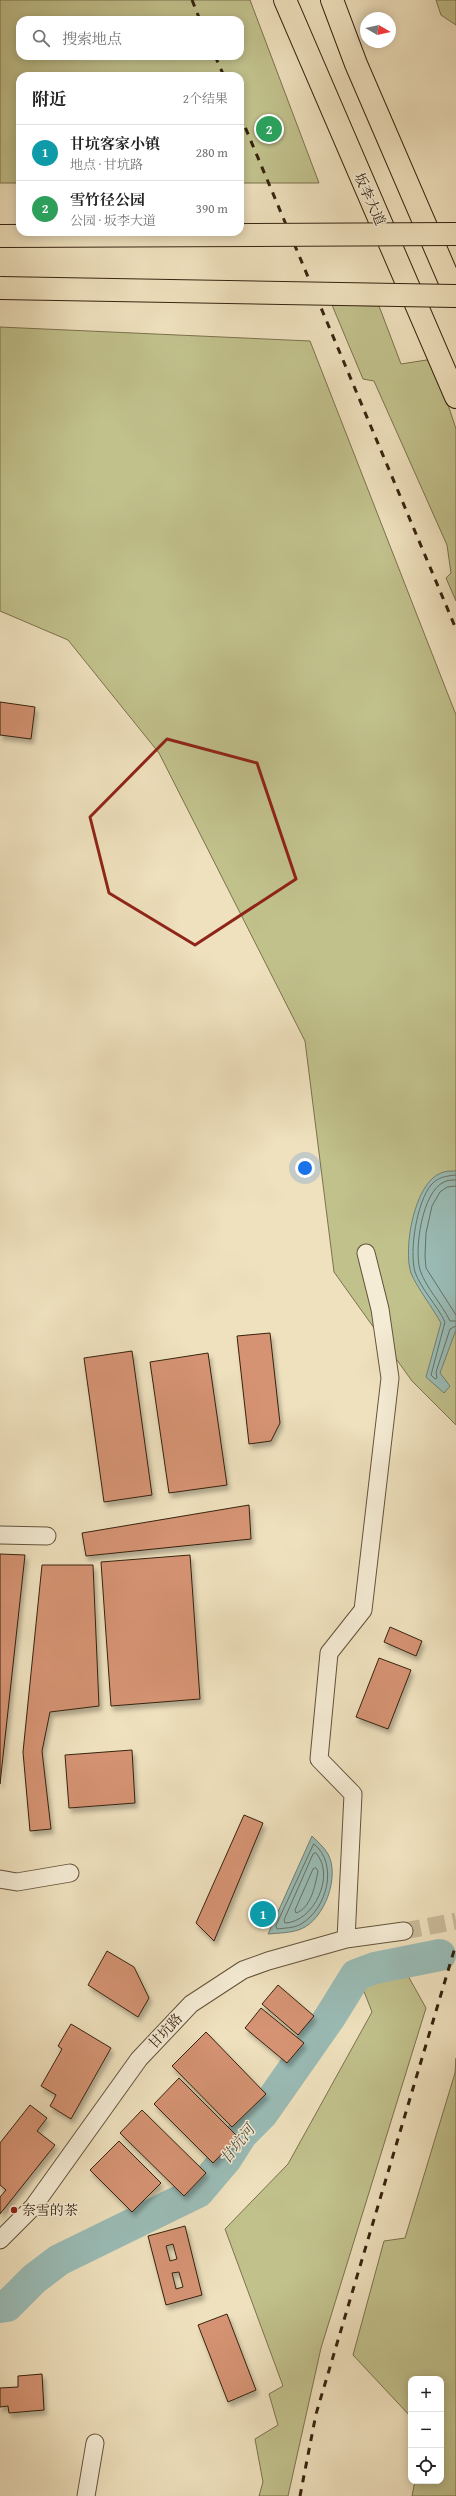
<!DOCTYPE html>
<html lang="zh">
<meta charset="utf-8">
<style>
:root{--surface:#fff;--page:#f6f6f6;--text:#222;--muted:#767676;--line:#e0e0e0;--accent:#8f2418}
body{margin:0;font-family:"Gentium Book Plus","Noto Serif SC",serif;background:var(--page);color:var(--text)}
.controls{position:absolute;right:12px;bottom:12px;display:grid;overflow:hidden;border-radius:8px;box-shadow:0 2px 10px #0003}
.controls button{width:36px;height:36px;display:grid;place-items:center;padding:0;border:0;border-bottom:1px solid var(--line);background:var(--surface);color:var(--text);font:20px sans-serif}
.compass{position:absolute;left:360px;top:12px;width:36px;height:36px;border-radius:50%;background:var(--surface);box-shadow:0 2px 10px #0003;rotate:99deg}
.you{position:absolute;left:305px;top:1168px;width:14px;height:14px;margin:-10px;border:3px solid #fff;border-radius:50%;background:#1a73e8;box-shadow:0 0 0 6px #1a73e833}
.badge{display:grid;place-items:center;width:26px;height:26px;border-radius:50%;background:var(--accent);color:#fff;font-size:13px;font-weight:700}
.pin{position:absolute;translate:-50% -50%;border:2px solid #fff;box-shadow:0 1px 4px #0006}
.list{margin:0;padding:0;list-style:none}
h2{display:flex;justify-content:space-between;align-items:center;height:52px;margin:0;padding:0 16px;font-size:17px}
h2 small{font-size:13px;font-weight:400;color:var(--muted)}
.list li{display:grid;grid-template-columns:26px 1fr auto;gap:12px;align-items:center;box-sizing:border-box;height:56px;padding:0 16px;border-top:1px solid var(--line)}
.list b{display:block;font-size:15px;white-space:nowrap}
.list p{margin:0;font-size:13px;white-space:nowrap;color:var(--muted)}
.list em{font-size:13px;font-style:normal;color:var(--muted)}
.icon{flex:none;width:22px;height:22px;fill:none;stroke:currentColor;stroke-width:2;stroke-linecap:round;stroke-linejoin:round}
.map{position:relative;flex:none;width:456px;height:2496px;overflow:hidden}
.search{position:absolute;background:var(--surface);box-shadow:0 2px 10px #0003;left:16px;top:16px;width:228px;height:44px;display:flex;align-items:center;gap:10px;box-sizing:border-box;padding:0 14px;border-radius:12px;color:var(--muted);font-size:15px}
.panel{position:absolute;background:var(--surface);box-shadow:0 2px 10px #0003;left:16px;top:72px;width:228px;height:164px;border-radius:12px}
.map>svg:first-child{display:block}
.green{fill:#c1c18c;stroke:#7c724e;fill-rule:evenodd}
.water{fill:#9abcb6;stroke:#727f73}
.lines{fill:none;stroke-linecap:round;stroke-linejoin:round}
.shore{stroke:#687062;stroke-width:1}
.river{stroke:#9abcb6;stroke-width:32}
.building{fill:#d59373;stroke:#36230f;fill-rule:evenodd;filter:url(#shadow)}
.street-tunnel{stroke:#cabb9b;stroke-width:17;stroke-dasharray:17 8;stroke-linecap:butt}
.street-casing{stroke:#64523b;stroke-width:19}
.primary-casing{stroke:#36230f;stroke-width:24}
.street{stroke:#f5ecd5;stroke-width:17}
.primary{stroke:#efe1be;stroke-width:22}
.rail{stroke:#36230f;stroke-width:3;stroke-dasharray:7 7;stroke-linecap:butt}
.highway-bridge-casing{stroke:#36230f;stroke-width:24;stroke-linecap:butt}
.highway-bridge{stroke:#efe1be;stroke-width:22}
.marked{fill:none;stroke:#8f2418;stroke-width:3;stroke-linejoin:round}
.poi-dot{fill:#8f2418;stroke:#f5ecd5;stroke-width:1.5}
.labels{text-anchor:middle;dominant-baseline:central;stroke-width:3;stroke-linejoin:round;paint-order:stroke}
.street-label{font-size:14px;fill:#36230f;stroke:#f5ecd5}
.poi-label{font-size:14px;fill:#36230f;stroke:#f5ecd5;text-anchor:start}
.water-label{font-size:15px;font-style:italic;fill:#545141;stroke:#f5ecd5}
</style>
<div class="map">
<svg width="456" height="2496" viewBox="0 0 456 2496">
<defs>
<filter id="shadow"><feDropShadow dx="2.5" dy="4.5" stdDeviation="2" flood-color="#0004"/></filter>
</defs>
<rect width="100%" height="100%" fill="#efe1be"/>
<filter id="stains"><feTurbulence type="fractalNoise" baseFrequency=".005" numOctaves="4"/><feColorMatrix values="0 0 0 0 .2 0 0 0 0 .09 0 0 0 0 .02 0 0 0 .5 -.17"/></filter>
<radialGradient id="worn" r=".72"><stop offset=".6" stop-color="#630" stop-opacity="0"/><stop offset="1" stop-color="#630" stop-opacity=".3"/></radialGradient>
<path class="green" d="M0,0H250L319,183H240V76H20V183H0ZM20,20H240V56H20Z
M436,0H456V25L441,15Z
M332,305L379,306L401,364L433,359L456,429V601L446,578L451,573L447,545L374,381L363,379Z
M0,327L310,341L456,715V1425L412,1381L334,1272L305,1041L159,753L68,640L0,611Z
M385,1972L407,1974L426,2008L321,2348L288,2496H259L263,2482L255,2439L278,2425L269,2394L283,2386L225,2229L288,2164L372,2012L360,1981Z
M456,2058V2496H412L415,2481H441V2379H411V2417L353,2355L384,2241L405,2238L455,2073Z"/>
<path class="water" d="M456,1171V1330L440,1373L450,1386L444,1393L426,1377L441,1323C433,1308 417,1288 411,1273C403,1249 414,1183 441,1173C445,1171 451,1171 456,1171Z
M312,1836C317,1841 324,1847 328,1854C340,1876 325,1919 301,1929C291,1933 279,1933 268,1934Z"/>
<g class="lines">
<path class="shore" d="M456,1175C446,1176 438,1177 431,1185C417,1202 409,1250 415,1272C421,1289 437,1305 445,1322L431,1375L435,1379L437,1378L436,1372L450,1329L456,1326
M456,1180C452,1180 447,1180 444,1182C422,1192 414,1249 420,1270C426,1288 442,1304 450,1321H456
M456,1186L447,1187L440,1192L432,1206L426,1233L425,1256L426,1268L456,1315
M314,1844C339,1864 327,1909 301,1924C295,1928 284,1928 277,1929L276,1926Z
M316,1853C336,1875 314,1922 285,1923L284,1920L313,1854Z
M316,1868L318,1871C315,1886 311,1908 296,1913L295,1910L313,1869Z"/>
<path class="river" d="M0,2307L7,2306L34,2279L59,2260L198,2192L226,2159L242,2134L262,2114L330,2017L356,1975L375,1968L440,1955"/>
</g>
<path class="building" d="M0,702L35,707L31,739L0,735Z
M270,1333L280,1423L271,1441L249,1444L237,1336Z
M132,1351L152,1495L104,1502L84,1358Z
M208,1353L227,1485L169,1493L150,1362Z
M249,1505L251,1539L86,1556L82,1533Z
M0,1554L25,1555L0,1784Z
M190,1555L200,1699L111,1706L101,1562Z
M42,1565H93L99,1706L50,1712L42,1751L51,1829L30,1831L23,1752Z
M390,1627L422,1641L416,1656L384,1642Z
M379,1658L411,1670L388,1729L356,1717Z
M132,1750L135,1803L69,1808L65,1755Z
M244,1815L263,1823L214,1941L196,1923Z
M107,1951L134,1967L149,1998L138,2017L88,1985Z
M278,1985L314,2016L298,2035L262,2004Z
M261,2008L304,2043L287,2063L245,2028Z
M71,2024L111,2048L71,2119L50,2106L56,2095L41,2086L62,2049L58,2046Z
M206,2032L266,2094L232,2127L172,2066Z
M179,2078L238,2137L213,2163L154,2104Z
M30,2105L47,2118L37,2131L55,2145L0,2214V2197L6,2190L0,2185V2143Z
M142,2110L206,2173L184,2196L120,2133Z
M119,2141L161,2183L132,2212L90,2170Z
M185,2226L202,2295L166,2305L148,2236ZM173,2244L177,2259L170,2261L166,2246ZM179,2272L183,2287L176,2289L172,2273Z
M227,2314L256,2390L228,2402L198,2325Z
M42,2374L44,2410L9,2413L8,2406L0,2407V2388L18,2387V2376Z"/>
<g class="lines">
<path class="street-tunnel" d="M404,1931L456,1921"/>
<defs>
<path id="street" d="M0,1535L47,1536
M0,1879L17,1882L70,1873
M346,1939L353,1794L319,1759L329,1653L363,1610L390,1378L380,1309L366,1253
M0,2240L33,2207L139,2059L191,2004L243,1970L268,1961L346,1939L404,1931
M86,2496L95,2443"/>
<path id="primary" d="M285,0L456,397
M332,0L356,64L456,296"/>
</defs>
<use href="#street" class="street-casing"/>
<use href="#primary" class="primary-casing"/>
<use href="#street" class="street"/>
<use href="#primary" class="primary"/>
<path class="rail" d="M192,0L200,20
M215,56L224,76
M240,115L456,629
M300,2496L316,2414L456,1944"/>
<defs>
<path id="highway-bridge" d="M0,236L456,234
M0,288L456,296"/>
</defs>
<use href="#highway-bridge" class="highway-bridge-casing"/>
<use href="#highway-bridge" class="highway-bridge"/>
</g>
<path class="marked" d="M167,739L257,763L296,879L195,945L109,893L90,817Z"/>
<circle class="poi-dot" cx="14" cy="2210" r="4"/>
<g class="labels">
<g class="street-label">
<text transform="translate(370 199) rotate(66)">坂李大道</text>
<text transform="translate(165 2031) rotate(-47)">甘坑路</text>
</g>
<g class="poi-label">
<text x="22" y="2210">奈雪的茶</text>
</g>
<g class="water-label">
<text transform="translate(237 2144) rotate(-52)">甘坑河</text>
</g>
</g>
<rect width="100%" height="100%" filter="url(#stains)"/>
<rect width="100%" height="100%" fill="url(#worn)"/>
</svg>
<div class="controls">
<button>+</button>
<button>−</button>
<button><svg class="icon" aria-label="locate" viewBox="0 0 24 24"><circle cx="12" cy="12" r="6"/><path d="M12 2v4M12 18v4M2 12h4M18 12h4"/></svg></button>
</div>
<svg class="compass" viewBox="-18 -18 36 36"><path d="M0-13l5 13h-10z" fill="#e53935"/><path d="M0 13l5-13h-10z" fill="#767676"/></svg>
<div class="you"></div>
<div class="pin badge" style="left:263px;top:1914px;background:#0f9aa8">1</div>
<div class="pin badge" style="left:269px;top:129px;background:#2e9e5b">2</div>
<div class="search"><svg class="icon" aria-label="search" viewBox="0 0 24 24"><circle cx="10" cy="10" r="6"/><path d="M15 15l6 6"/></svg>搜索地点</div>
<section class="panel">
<h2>附近<small>2个结果</small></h2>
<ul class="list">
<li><span class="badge" style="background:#0f9aa8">1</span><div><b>甘坑客家小镇</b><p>地点 · 甘坑路</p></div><em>280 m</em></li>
<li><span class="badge" style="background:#2e9e5b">2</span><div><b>雪竹径公园</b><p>公园 · 坂李大道</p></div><em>390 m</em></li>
</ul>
</section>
</div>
